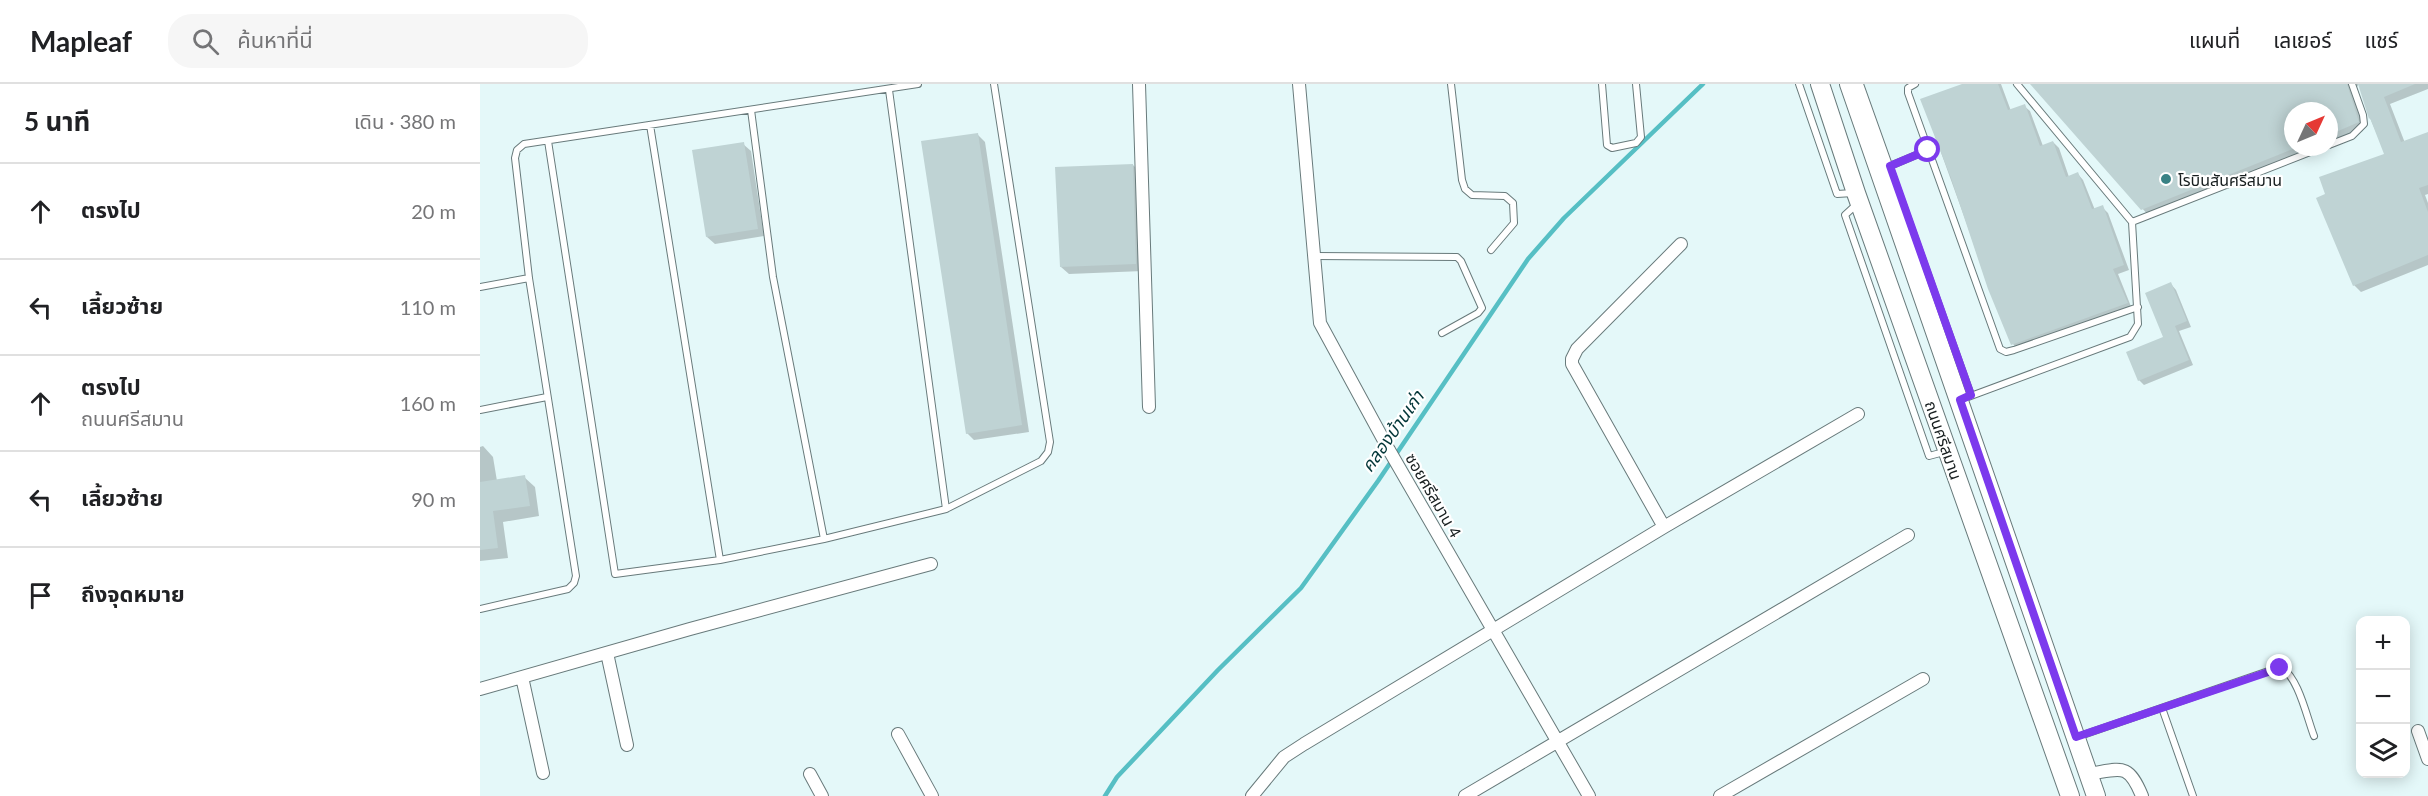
<!DOCTYPE html>
<html lang="th">
<meta charset="utf-8">
<style>
:root{--surface:#fff;--page:#f6f6f6;--text:#202124;--muted:#757577;--line:#e0e0e0}
body{margin:0;font-family:Lato,"Noto Sans Thai",sans-serif;background:var(--page);color:var(--text)}
.controls{position:absolute;right:18px;bottom:18px;display:grid;overflow:hidden;border-radius:12px;box-shadow:0 3px 15px #0003}
.controls button{width:54px;height:54px;display:grid;place-items:center;padding:0;border:0;border-bottom:2px solid var(--line);background:var(--surface);color:var(--text);font:30px sans-serif}
.compass{position:absolute;left:1804px;top:18px;width:54px;height:54px;border-radius:50%;background:var(--surface);box-shadow:0 3px 15px #0003;rotate:46deg}
.stop{position:absolute;width:18px;height:18px;margin:-14px;border:4px solid #7c3aed;border-radius:50%;background:#fff}
.stop.end{background:#7c3aed;border-color:#fff;box-shadow:0 2px 6px #0008}
.list{margin:0;padding:0;list-style:none}
h2{display:flex;justify-content:space-between;align-items:center;height:78px;margin:0;padding:0 24px;font-size:26px}
h2 small{font-size:20px;font-weight:400;color:var(--muted)}
.list li{display:grid;grid-template-columns:39px 1fr auto;gap:18px;align-items:center;box-sizing:border-box;height:96px;padding:0 24px;border-top:2px solid var(--line)}
.list b{display:block;font-size:22px;white-space:nowrap}
.list p{margin:0;font-size:20px;white-space:nowrap;color:var(--muted)}
.list em{font-size:20px;font-style:normal;color:var(--muted)}
.icon{flex:none;width:33px;height:33px;fill:none;stroke:currentColor;stroke-width:2;stroke-linecap:round;stroke-linejoin:round}
.map{position:relative;flex:none;width:1948px;height:712px;overflow:hidden}
header{display:flex;align-items:center;gap:36px;box-sizing:border-box;height:84px;padding:0 30px;background:var(--surface);border-bottom:2px solid var(--line)}
header strong{font-size:28px}
nav{display:flex;gap:33px;margin-inline-start:auto;font-size:21px}
.search{width:420px;height:54px;background:var(--page);display:flex;align-items:center;gap:15px;box-sizing:border-box;padding:0 21px;border-radius:24px;color:var(--muted);font-size:22px}
main{display:flex}
aside{flex:1;background:var(--surface)}
.map>svg:first-child{display:block}
.shadow{fill:#0003}
.lines{fill:none;stroke-linecap:round;stroke-linejoin:round}
.stream{stroke:#56bfc4;stroke-width:4.5}
.building{fill:#bfd3d4}
.lane-casing{stroke:#687a7b;stroke-width:8}
.street-casing{stroke:#687a7b;stroke-width:14}
.secondary-casing{stroke:#687a7b;stroke-width:20}
.lane{stroke:#fff;stroke-width:6}
.street{stroke:#fff;stroke-width:12}
.secondary{stroke:#fff;stroke-width:18}
.route{stroke:#7c3aed;stroke-width:8}
.poi-dot{fill:#398285;stroke:#fff;stroke-width:2}
.labels{text-anchor:middle;dominant-baseline:central;stroke-width:4.5;stroke-linejoin:round;paint-order:stroke}
.poi-label{font-size:16px;fill:#171e1f;stroke:#fff;text-anchor:start}
.street-label{font-size:16px;fill:#171e1f;stroke:#fff}
.water-label{font-size:18px;font-style:italic;fill:#023638;stroke:#fff}
</style>
<header>
<strong>Mapleaf</strong>
<div class="search"><svg class="icon" aria-label="search" viewBox="0 0 24 24"><circle cx="10" cy="10" r="6"/><path d="M15 15l6 6"/></svg>ค้นหาที่นี่</div>
<nav><a>แผนที่</a><a>เลเยอร์</a><a>แชร์</a></nav>
</header>
<main>
<aside>
<h2>5 นาที<small>เดิน · 380 m</small></h2>
<ul class="list">
<li><svg class="icon" aria-label="ahead" viewBox="0 0 24 24"><path d="M12 20V5M6 11l6-6 6 6"/></svg><div><b>ตรงไป</b></div><em>20 m</em></li>
<li><svg class="icon" aria-label="left" viewBox="0 0 24 24"><path d="M17 20v-9H6M10 6l-5 5 5 5"/></svg><div><b>เลี้ยวซ้าย</b></div><em>110 m</em></li>
<li><svg class="icon" aria-label="ahead" viewBox="0 0 24 24"><path d="M12 20V5M6 11l6-6 6 6"/></svg><div><b>ตรงไป</b><p>ถนนศรีสมาน</p></div><em>160 m</em></li>
<li><svg class="icon" aria-label="left" viewBox="0 0 24 24"><path d="M17 20v-9H6M10 6l-5 5 5 5"/></svg><div><b>เลี้ยวซ้าย</b></div><em>90 m</em></li>
<li><svg class="icon" aria-label="arrive" viewBox="0 0 24 24"><path d="M6 21V4h12l-3 4 3 4H6"/></svg><div><b>ถึงจุดหมาย</b></div></li>
</ul>
</aside>
<div class="map">
<svg width="1948" height="712" viewBox="0 0 1948 712">
<rect width="100%" height="100%" fill="#e4f8f9"/>
<path class="shadow" d="M1486,0H1521L1531,27L1544,22L1550,27L1563,62L1573,58L1579,64L1589,93L1598,90L1603,96L1615,126L1622,123L1628,129L1649,186L1638,190L1652,225L1538,266L1533,260L1510,204L1442,16Z
M1552,0H1879L1873,9L1884,40L1883,47L1849,60V27H1813V63H1843L1669,132Z
M1879,0H1948V5L1910,20L1925,59L1948,50V110L1945,111L1948,119V181L1881,208L1874,201L1906,71L1890,34Z
M497,50L505,58L549,348L494,356L487,349Z
M263,60L271,67L284,152L235,160L227,153Z
M653,81L660,88L663,187L589,190L581,183Z
M1691,200L1696,206L1711,243L1699,247L1713,281L1664,301L1659,296L1685,254Z
M3,362L13,373L17,397L44,393L55,403L59,432L23,438L28,474L0,477V363Z"/>
<g class="lines">
<path class="stream" d="M625,712L637,693L738,586L821,504L898,397L1048,175L1084,134L1223,0"/>
</g>
<path class="building" d="M1482,0H1518L1528,26L1545,20L1560,62L1573,57L1586,93L1598,88L1612,125L1623,121L1644,181L1633,185L1648,219L1531,261L1508,205L1471,94L1440,15Z
M1550,0H1867L1879,38L1849,51V27H1813V65L1661,126Z
M1878,0H1935L1904,13L1921,58L1948,48V101L1939,104L1948,128V171L1873,202L1836,114L1845,110L1839,93L1904,70L1890,34L1889,35Z
M498,49L542,341L486,350L441,57Z
M264,58L278,145L226,153L212,66Z
M653,80L656,180L580,183L575,83Z
M1691,198L1707,237L1695,242L1709,276L1658,297L1646,268L1683,253L1665,209Z
M45,391L50,422L13,427L18,464L0,466V398Z"/>
<g class="lines">
<defs>
<path id="lane" d="M971,0L982,96L985,105L992,111L1025,112L1033,119L1034,139L1011,166
M1122,0L1127,61L1132,64L1156,59L1161,53L1156,0
M1319,0L1357,110L1373,109
M1380,0L1491,311
M1435,0L1428,4V9L1520,265L1526,268L1534,266L1658,223
M409,6L466,425L561,377L568,368L570,358L514,0
M271,26L293,193L344,455
M170,41L240,476
M68,57L135,490L240,476L344,455L466,425
M1849,61L1872,52L1884,40L1883,31L1872,0
M1410,82L1448,66
M1377,120L1365,131L1449,372L1464,368
M1652,138L1843,63
M835,172L977,173L981,177L1002,224L998,229L962,249
M0,203L49,194
M1480,316L1650,253L1658,240L1652,138L1537,0
M0,326L67,313
M0,525L88,505L94,499L96,492L49,194L35,74L37,66L44,60L438,0
M1682,624L1713,712
M1597,653L1800,583C1818,591 1827,634 1834,652"/>
<path id="street" d="M659,0L669,323
M819,0L840,239L909,366L1109,712
M1184,443L1092,280V275L1097,265L1201,160
M127,569L147,661
M42,593L63,689
M0,605L210,545L451,480
M1938,647L1948,675
M418,650L452,712
M330,690L342,712
M1609,690C1641,685 1648,678 1662,712
M772,712L804,673L824,660L1184,443L1378,330
M985,712L1428,451
M1240,712L1443,595"/>
<path id="secondary" d="M1340,0L1376,109L1590,712
M1369,0L1616,712"/>
</defs>
<use href="#lane" class="lane-casing"/>
<use href="#street" class="street-casing"/>
<use href="#secondary" class="secondary-casing"/>
<use href="#lane" class="lane"/>
<use href="#street" class="street"/>
<use href="#secondary" class="secondary"/>
</g>
<g class="lines">
<path class="route" d="M1448,66L1410,82L1491,311L1480,316L1596,653L1800,584"/>
</g>
<circle class="poi-dot" cx="1686" cy="95" r="6"/>
<g class="labels">
<g class="poi-label">
<text x="1698" y="95">โรบินสันศรีสมาน</text>
</g>
<g class="street-label">
<text transform="translate(1464 356) rotate(71)">ถนนศรีสมาน</text>
<text transform="translate(954 411) rotate(60)">ซอยศรีสมาน 4</text>
</g>
<g class="water-label">
<text transform="translate(912 347) rotate(-55)">คลองบ้านเก่า</text>
</g>
</g>
</svg>
<div class="controls">
<button>+</button>
<button>−</button>
<button><svg class="icon" aria-label="layers" viewBox="0 0 24 24"><path d="M12 4l9 5-9 5-9-5zM3 14l9 5 9-5"/></svg></button>
</div>
<svg class="compass" viewBox="-18 -18 36 36"><path d="M0-13l5 13h-10z" fill="#e53935"/><path d="M0 13l5-13h-10z" fill="#757577"/></svg>
<div class="stop" style="left:1448px;top:66px"></div>
<div class="stop end" style="left:1800px;top:584px"></div>
</div>
</main>
